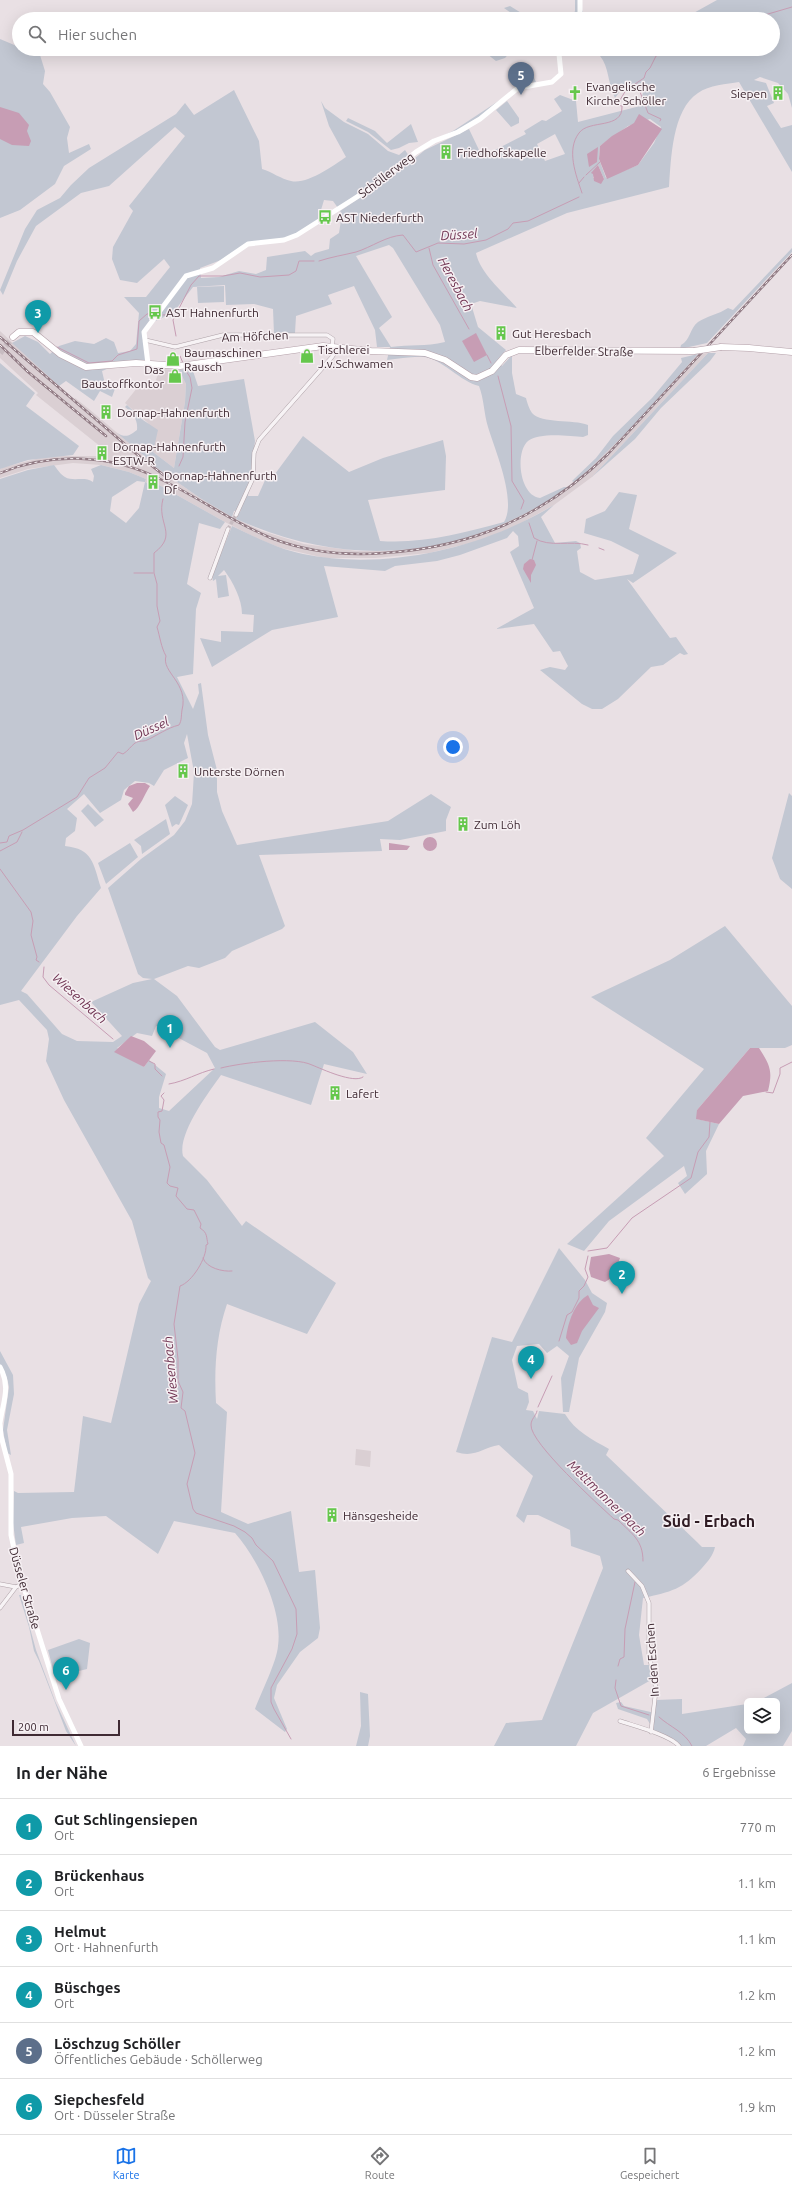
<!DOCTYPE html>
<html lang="de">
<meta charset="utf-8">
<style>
:root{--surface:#fff;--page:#f6f6f6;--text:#202124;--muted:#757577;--line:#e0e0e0;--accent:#1a73e8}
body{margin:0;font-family:Ubuntu,sans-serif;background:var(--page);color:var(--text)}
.controls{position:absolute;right:12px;bottom:12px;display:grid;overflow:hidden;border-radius:6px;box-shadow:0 4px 16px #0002}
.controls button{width:36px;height:36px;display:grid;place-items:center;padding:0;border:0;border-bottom:1px solid var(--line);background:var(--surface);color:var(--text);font:20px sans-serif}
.scale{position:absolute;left:12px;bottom:10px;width:108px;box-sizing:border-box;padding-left:4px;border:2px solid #3f2a33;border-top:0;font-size:11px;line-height:14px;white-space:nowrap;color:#3f2a33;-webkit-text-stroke:3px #f6f0f3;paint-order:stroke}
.you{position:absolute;left:453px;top:747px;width:14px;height:14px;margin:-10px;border:3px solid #fff;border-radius:50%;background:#1a73e8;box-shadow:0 0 0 6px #1a73e833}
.badge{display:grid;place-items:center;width:26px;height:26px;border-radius:50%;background:var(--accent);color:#fff;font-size:13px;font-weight:700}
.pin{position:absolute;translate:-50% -33px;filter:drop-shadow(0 1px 2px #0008)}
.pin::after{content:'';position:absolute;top:21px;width:14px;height:12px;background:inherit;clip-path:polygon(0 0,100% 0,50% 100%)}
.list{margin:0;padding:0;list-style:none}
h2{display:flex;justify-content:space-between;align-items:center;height:52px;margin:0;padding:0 16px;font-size:17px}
h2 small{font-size:13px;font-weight:400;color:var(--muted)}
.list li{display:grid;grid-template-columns:26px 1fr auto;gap:12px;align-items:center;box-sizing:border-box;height:56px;padding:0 16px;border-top:1px solid var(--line)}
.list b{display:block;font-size:15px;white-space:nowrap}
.list p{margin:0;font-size:13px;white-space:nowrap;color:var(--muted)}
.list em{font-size:13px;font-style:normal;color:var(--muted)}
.icon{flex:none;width:22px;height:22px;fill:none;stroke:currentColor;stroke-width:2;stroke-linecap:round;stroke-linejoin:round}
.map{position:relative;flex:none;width:792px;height:1746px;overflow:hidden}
.search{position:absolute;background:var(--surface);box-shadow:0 4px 16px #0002;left:12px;right:12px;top:12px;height:44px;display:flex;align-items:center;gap:10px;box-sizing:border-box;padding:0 14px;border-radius:22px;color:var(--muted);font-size:15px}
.sheet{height:388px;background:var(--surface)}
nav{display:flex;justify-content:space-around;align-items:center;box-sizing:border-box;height:56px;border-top:1px solid var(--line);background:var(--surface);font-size:11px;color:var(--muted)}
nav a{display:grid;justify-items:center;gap:2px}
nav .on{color:var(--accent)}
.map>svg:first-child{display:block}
.built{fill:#dacfd3}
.green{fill:#c2c7d2;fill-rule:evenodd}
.water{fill:#c79db4}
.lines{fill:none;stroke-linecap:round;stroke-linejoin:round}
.stream{stroke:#c79db4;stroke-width:1}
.street-tunnel{stroke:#c7bcc1;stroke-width:3.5;stroke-dasharray:3.5 2;stroke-linecap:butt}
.primary-tunnel{stroke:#c7bcc1;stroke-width:6;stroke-dasharray:6 3;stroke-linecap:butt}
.street-casing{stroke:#afa2a8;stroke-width:4.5}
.primary-casing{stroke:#b4a0a9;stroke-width:7}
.street{stroke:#f7f3f5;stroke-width:3.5}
.secondary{stroke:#fff;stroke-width:5}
.primary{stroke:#fff;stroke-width:6}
.rail-casing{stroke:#917b84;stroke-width:2.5}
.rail{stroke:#f6f0f3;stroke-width:1;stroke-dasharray:3;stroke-linecap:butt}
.primary-bridge-casing{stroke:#b4a0a9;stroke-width:7;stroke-linecap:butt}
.primary-bridge{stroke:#fff;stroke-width:6}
.labels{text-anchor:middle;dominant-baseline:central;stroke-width:3;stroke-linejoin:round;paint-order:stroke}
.poi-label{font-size:12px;fill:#3f2a33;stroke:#f6f0f3;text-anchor:start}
.street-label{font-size:12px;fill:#3f2a33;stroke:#f6f0f3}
.water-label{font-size:13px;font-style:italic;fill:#713654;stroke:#f6f0f3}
.district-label{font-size:16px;font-weight:bold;fill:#301c24;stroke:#f6f0f3}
</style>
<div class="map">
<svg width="792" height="1746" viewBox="0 0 792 1746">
<rect width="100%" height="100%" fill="#e9e0e4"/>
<path class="built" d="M0,331L74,400L75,398L89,409L148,459L147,461L200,498L236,519L262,531L304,544L357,551H401L427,548L457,541L512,522L540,507L575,483L593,466L698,354L708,353L592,477L554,505L514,527L479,541L429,553L375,558H325L281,548L256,538L225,522L159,485L157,488L145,482L146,479L129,472L101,465L73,463L28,469L0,478V469L4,467L48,456H97L101,447L36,395L38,393L0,358Z
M160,369L179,370L186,384L185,402L174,468L153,452L148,423L125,403L141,383L154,385Z
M356,1449L371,1451L370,1467L355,1465Z"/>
<path class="green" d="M575,0H578L579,9L583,11L582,19H571L575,11Z
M717,0H792V108L788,94L778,83L760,77L754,80L766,83L774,103L767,106L781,128L792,125V172L739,82C727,84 709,85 698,93C672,110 671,159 669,187L567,213L476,253C480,273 503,292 517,308L480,301L471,304L478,327L506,350L497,361L502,366L512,355V373L516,394L526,398C527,402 529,409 532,413C542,424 573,419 588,425V435L583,437C570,436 539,432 528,441C515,452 519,495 540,498L564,487H569C465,559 352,571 236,519L241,510L234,511L232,517L200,498L147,461L148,459L117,433C126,438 129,436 137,430C138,419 133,414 125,407L127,405L143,420L158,430L153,452L174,468L185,402L186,384L179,370L192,368L198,386L244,379L255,441L248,496H258L266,478L275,474L303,436L349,472L383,458L443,440L446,456L445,490L368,500L380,541C423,544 462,533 504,522C517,501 495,450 488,427C484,414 484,399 479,386C461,382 442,359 424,357C412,356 399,359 387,360L390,347H377L375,330L354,286L328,295L332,304L296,316L295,333L274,334L273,309L254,304L226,305L225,285L193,287L173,313L153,322L144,335L146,362L122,363L102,371L105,384L116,386L112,397L100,391L94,401L66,381L59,386L12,343L25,336L38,342L50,354L59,346L75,341L94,344L106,338L114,342L118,353L130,351L136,344L139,313L124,297H146L170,267L164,259L137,283L120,280L112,259L113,247L133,211L129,206L185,136L175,127L109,186L81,193L36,226L17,261L3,295L0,290L25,229L37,210L60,198L71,185L89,168L176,114L185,103L194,115L234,90L259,141L262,169C272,172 281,179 291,181C307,185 334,165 346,157L329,126L321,101L325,108L344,122L368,134L388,151L399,155L405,150L409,156L338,208L333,201L324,200L318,220L294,235L282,239L247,243L221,260L200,268L201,278L219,277L239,271L256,274L266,270L267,257L305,251L311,256L315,253L329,249L330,239L339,233L342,214L340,211L394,175L425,150L469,129L479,150L493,151L526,134L524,131L542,120L546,121L562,111L554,99L560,95L576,101L578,122L640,106L644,88L624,86L615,98C608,85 609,66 600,56L607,49H773V19H678L690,15ZM650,119L661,127L654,143L638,165L606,178L599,159L600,146L628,126ZM555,134L565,154L545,161L537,144ZM598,165L604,179L593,178ZM389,245L393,248L440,325L445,342C425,347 410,344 391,347L379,328L392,317L356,256Z
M510,6L531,19H520L504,8Z
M0,39L19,47V49H25L40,55L45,71L43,84L50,92L70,127L67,138L69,153L89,144L91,149L64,166L55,184L20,210L0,218Z
M493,49H513L505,58L496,61L487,54Z
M530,69L536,82L518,85Z
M503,98L468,126L434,140L453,131Z
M507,101L519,118V123L511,127L496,110Z
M348,118L375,131L387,143L411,124L418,142L409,143L399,148L391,150L368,132L346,121Z
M792,248V252L707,343L680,349L681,345C690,341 690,328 698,322C707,316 719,314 728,308L733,310Z
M224,286V302L198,303L197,287Z
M708,353H716L710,361L661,408L635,439L592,477Z
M698,354L637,422L575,483L572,481L596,458L613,436L652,398L682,362L681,358Z
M0,363L35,393L26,406L79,446L73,455L28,460L0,469Z
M54,465C57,469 61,475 65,477C73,482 85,476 93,482L94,476L91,469L101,465L129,472L146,479L145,482L157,488L159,485L225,522L220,529L199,523L187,584L201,593L196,609L193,674L177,677L193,709L199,693L198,684L201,683L208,735L217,770V792L222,811L237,845L388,821L431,794L451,807L446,820V831L400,840L380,839L382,851L259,855L285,926L282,929L232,951L225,958L199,968L188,966L154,979L177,996L215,1047L220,1050L315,1022L353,1052L367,1074L324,1064L311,1105L221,1075C209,1092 177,1134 183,1156L207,1180L242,1226L246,1221L336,1283L307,1334L227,1304C216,1336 214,1369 216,1403L227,1412L221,1512L248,1524L291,1511L299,1572L315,1570L320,1628L318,1638L300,1652L277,1685L274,1698L287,1729L285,1732L255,1709C261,1693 277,1661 278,1646C283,1611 258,1559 235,1533L174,1521L158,1554L106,1516L72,1518L21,1527L24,1543L16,1545L13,1523L14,1491L18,1493L74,1492L83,1416L111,1423L139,1304L151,1281L148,1278L132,1221L64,1100L46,1061L49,1039L47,1030L19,1000L0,1005V479L28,470ZM137,481L145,482L139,508L126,523L110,511L112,497ZM187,734L194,772L193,789L192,804L185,821L174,835L141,859L108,888L138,974L143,978L152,979L133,983L91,1002L122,1036L113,1042L77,1041L62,1034L27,994L21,991L77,916L101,888C93,863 93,849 65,846L66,838L75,831L77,818L67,809L84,794L100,813L121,800L124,790L135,781L149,783L154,786L164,770L188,758L184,743ZM156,1026L207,1053L215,1068L169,1111L159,1108V1097L166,1074L149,1060L144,1067L117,1048L137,1033L152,1036Z
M619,492L637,495L629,529L677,553L633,583L627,579L670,638L676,637L688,654L684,655L680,653L663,665L651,667L618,699L602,709H592L582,704L540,670L550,667L565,670L568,666L560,651L553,652L534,624L496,629L534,608L510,552L519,546L518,536L513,531L507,538L460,555L437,561L395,566L385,571L324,566L338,617L272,630L212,667L200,638L221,642V631L253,632L254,615L242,614C242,599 233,582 224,570L218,576L226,575L229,596L218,598L216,579L213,581L212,576L232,526C255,537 278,549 303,554C386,571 483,548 554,505L541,517L555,543L576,541L580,543L581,548L577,551L580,572L595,580L633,574L639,555L611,541L584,533L586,519L605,511Z
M789,793L792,796V889L780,879L772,858Z
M175,796L188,805L179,825L176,824L172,827L165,805Z
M88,804L104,820L95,827L81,811Z
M166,819L170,834L142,854L141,846L134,840Z
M130,843L138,857L106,884L98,863Z
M725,926L792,1006V1045L785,1048H750L697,1110V1119L719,1124L706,1151L707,1174L685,1194L678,1183L687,1176L684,1166L609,1221L584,1251L567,1244L664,1156L646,1138L704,1069L591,997L670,960Z
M559,1248L585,1280L592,1293L607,1303L605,1312L579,1358L569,1412H563L561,1378L569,1356L557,1346L547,1353L539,1344L517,1346L512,1360L518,1388L528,1393L529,1402L526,1410L533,1411L537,1419L539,1411L565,1414C575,1431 593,1440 609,1449L606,1455L697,1542L702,1547H715C713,1556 708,1561 702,1568C683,1589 671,1592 643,1598L639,1635L644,1665H650L651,1680L593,1713L576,1746H494L506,1723L542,1720L603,1568L600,1556L571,1546L570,1530L538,1515H527L524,1523L516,1516L533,1476L499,1445C482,1448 475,1458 456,1452L492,1337L512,1342Z
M0,1351L13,1375L14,1394L7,1430L11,1455L7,1453L3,1430L9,1387L7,1378L0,1364Z
M19,1595H21L36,1650L55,1701L76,1746L66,1731L39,1661L34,1651L29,1627Z
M79,1639L90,1643L87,1669L55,1677L48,1650Z
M792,1683V1731L783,1746H743L746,1739L736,1728L706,1746H681L679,1743L655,1732L647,1719L618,1709L616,1703L621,1702L624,1706L655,1713L656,1700L682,1699V1714L747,1704V1731H777V1701H758Z
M360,1692L368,1694L370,1736L368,1746H356L361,1726Z"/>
<path class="water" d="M0,107L19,113L29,125L27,131L31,141L29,146L12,145L0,139Z
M639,114L662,129L638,165L607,179L599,159L600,146L612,136L634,123Z
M598,147L597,162L589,167L587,154Z
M598,165L604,179L601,184L594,181L593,174L591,173Z
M476,333L487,355L474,362L462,341Z
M530,559L534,560L536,565L531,575V583L523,569L524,564Z
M137,783H145L150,786C145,793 140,808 133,812L128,804L133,798L125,795V793L129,786Z
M423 844a7 7 0 1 1 14 0a7 7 0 1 1-14 0Z
M389,843L410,846L407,850H389Z
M131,1036L144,1041L156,1051L144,1067L114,1052Z
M750,1048H759C770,1065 773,1071 768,1091L743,1096L719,1124L696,1119L697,1110Z
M609,1254L620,1258L613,1277L605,1282L591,1277L589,1269L591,1257Z
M588,1295L593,1305L599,1308L582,1331L577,1343L571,1345L566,1338C568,1323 574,1303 588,1295Z"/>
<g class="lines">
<path class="stream" d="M751,19L792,7
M637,84L648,113L661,119L660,121
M586,175L600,162
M579,183L584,177
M582,193C576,175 566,150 579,133C589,119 623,130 622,106L617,105L626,90L644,78L646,72L650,68L656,56L672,49
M429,248L433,265L469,329
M319,261C331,257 344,255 356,252C372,247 386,236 403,235L416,252L438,243L464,244L486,240L508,229L513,223L528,221L579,197
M163,315L176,314
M176,336L173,320L191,285L199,276H223L240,273L260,277L289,275L296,271L299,261H314
M57,347L89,363L112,361L118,355L137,349L139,321L147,314L154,313
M487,355L491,363
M180,356L183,363
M498,376L511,426L512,481L524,501L521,509
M179,466L183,457L185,422L192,388L190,377L184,368
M529,523L534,538C550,548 570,540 588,545
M599,548L604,550
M532,560L537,541
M134,573H153
M0,843L7,842L9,836L23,830L77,797L89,778L105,768L118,752L123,754C128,751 131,746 135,743C140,740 143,742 147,740C158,735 167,728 179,725C182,720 181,716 182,710C189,683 161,672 166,656C161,647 160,637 157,627L160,621L157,606V584L154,573V553C179,534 156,524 163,499
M0,851L17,842L22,832
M0,869L31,912L33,921L31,935L37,957L36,960L39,962
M44,967L43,977L49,985L113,1039
M149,1061L155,1064V1069L162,1076
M221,1068C241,1063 293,1056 312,1065C322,1069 354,1084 363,1077
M169,1084C186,1081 197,1073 214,1069
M766,1092L773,1093L780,1074V1068L792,1062
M164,1093L161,1096L164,1100L162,1111L158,1112V1117L160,1120L159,1132L161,1143L164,1145L170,1167L167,1183L170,1186L178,1188L176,1196L187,1209L194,1210L201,1224L200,1228C208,1233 206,1237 208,1244L206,1245C207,1258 192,1282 180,1286L174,1324L178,1359V1381L183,1392L181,1408L185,1411L195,1453L187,1484L193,1509L196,1513L234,1526L245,1532L252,1538L256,1545L273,1561L296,1609L297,1634L292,1649L271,1688V1702L274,1709L291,1739
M588,1251L607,1248L632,1218L691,1178L698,1152L709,1137L710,1122
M203,1258C206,1268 223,1272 232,1271
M559,1341L567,1315L572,1312L579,1298V1291L584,1286L588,1277L585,1269L588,1256
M538,1407L552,1376
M537,1411C536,1416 531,1419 531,1425C530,1443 599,1505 614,1519L618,1520C632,1534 643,1540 643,1561
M618,1666L620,1659L624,1657L625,1629L635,1582
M616,1680L615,1688L621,1706L649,1715
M659,1717C670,1727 685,1732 692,1746"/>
<path class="street-tunnel" d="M228,529L236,515"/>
<path class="primary-tunnel" d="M0,353L13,337"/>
<defs>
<path id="street" d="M145,340L175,347L223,335H327L333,339L332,347
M236,515L253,478L254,453L259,440L332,357L338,348
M210,578L228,529
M628,1571L642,1586L649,1603V1654L656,1689L651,1732
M0,1584L16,1587L22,1584
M0,1608L16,1587
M620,1721C635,1726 670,1735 679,1746"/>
<path id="primary" d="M13,337L19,332H33L60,354L86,367L136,363L180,366L323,346L371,351L425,353L445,360L471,377L477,378L492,371L506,355L519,350L694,351
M721,347L749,348L792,352"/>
</defs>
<use href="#street" class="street-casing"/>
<use href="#primary" class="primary-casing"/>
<use href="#street" class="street"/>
<path class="secondary" d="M580,19V0
M148,364L144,332L186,276L213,268L248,244L284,240L297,235L371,188L416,152L434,141L458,132L480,119L518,88L552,82L561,74L559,54L564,49
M0,1367C11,1387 3,1402 0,1423
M0,1424L1,1436L11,1474V1535L19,1572L59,1699L81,1746"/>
<use href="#primary" class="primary"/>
<defs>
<path id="rail" d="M0,337L134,452L170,480
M0,345L28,372L106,436
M0,473C52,452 110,454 160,479C198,497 232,522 271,538C307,552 346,556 384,553C474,547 544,516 608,454L792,255"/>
</defs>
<use href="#rail" class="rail-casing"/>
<use href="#rail" class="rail"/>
<defs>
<path id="primary-bridge" d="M694,351L721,347"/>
</defs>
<use href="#primary-bridge" class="primary-bridge-casing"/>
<use href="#primary-bridge" class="primary-bridge"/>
</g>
<defs>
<symbol id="church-bare" viewBox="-9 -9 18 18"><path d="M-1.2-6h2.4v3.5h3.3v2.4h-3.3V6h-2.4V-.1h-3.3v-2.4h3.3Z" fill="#65c74c" stroke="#f6f0f3" stroke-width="2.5" paint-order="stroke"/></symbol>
<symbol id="building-bare" viewBox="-9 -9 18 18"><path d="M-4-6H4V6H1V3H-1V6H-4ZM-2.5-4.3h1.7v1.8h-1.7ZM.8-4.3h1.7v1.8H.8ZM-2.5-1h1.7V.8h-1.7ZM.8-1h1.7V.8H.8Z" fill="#65c74c" stroke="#f6f0f3" stroke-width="2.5" paint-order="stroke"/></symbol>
<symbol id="bus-bare" viewBox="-9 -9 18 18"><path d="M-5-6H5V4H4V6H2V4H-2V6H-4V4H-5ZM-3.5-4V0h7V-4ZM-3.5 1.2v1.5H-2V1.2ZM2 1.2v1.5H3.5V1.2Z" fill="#65c74c" stroke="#f6f0f3" stroke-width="2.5" paint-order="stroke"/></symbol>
<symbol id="shop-bare" viewBox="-9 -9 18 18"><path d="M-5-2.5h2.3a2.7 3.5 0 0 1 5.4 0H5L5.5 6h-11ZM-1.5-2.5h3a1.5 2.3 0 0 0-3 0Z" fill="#65c74c" stroke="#f6f0f3" stroke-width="2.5" paint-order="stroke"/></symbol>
</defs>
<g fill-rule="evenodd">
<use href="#church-bare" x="565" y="83" width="20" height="20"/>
<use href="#building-bare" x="768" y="83" width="20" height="20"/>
<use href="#building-bare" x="436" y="142" width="20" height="20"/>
<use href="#bus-bare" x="315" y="207" width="20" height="20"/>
<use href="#bus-bare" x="145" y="302" width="20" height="20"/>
<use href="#building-bare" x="491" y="323" width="20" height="20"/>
<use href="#shop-bare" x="297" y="346" width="20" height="20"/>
<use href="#shop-bare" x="163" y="349" width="20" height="20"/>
<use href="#shop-bare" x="165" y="366" width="20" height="20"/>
<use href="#building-bare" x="96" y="402" width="20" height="20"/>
<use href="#building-bare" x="92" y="443" width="20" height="20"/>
<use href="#building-bare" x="143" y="472" width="20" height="20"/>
<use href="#building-bare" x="173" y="761" width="20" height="20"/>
<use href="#building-bare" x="453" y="814" width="20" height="20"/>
<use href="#building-bare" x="325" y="1083" width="20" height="20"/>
<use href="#building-bare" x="322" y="1505" width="20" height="20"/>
</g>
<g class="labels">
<g class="poi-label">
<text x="586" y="86">Evangelische<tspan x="586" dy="14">Kirche Schöller</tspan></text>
<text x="767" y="93" text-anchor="end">Siepen</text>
<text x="457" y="152">Friedhofskapelle</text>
<text x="336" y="217">AST Niederfurth</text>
<text x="166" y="312">AST Hahnenfurth</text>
<text x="512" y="333">Gut Heresbach</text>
<text x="318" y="349">Tischlerei<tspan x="318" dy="14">J.v.Schwamen</tspan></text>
<text x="184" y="352">Baumaschinen<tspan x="184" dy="14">Rausch</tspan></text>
<text x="164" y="369" text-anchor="end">Das<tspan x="164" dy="14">Baustoffkontor</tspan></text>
<text x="117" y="412">Dornap-Hahnenfurth</text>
<text x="113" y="446">Dornap-Hahnenfurth<tspan x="113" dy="14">ESTW-R</tspan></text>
<text x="164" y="475">Dornap-Hahnenfurth<tspan x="164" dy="14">Df</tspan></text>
<text x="194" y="771">Unterste Dörnen</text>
<text x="474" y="824">Zum Löh</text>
<text x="346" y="1093">Lafert</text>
<text x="343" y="1515">Hänsgesheide</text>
</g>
<g class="street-label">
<text transform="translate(386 175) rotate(-37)">Schöllerweg</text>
<text transform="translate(255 336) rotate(-2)">Am Höfchen</text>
<text transform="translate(584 351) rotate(1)">Elberfelder Straße</text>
<text transform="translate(25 1588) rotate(74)">Düsseler Straße</text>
<text transform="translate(652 1660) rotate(-94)">In den Eschen</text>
</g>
<g class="water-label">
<text transform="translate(459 234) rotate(-4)">Düssel</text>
<text transform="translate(456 284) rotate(62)">Heresbach</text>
<text transform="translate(151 728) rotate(-24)">Düssel</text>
<text transform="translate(80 998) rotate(42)">Wiesenbach</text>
<text transform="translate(170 1370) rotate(-95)">Wiesenbach</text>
<text transform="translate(607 1498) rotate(44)">Mettmanner Bach</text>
</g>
<g class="district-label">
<text x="709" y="1521">Süd - Erbach</text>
</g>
</g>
</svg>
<div class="controls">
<button><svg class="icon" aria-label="layers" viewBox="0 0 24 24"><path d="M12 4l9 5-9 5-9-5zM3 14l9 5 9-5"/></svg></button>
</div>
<div class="scale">200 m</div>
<div class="you"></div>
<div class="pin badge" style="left:170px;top:1048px;background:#0f9aa8">1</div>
<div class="pin badge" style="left:622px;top:1294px;background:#0f9aa8">2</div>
<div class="pin badge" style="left:38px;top:333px;background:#0f9aa8">3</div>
<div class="pin badge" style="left:531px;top:1379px;background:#0f9aa8">4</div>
<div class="pin badge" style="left:521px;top:95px;background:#5c6f8a">5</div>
<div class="pin badge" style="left:66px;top:1690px;background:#0f9aa8">6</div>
<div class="search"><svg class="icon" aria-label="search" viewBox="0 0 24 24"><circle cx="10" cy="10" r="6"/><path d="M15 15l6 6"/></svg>Hier suchen</div>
</div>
<section class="sheet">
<h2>In der Nähe<small>6 Ergebnisse</small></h2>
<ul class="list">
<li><span class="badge" style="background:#0f9aa8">1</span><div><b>Gut Schlingensiepen</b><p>Ort</p></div><em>770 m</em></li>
<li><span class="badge" style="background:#0f9aa8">2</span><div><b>Brückenhaus</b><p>Ort</p></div><em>1.1 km</em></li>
<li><span class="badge" style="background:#0f9aa8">3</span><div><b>Helmut</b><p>Ort · Hahnenfurth</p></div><em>1.1 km</em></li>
<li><span class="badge" style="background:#0f9aa8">4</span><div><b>Büschges</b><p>Ort</p></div><em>1.2 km</em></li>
<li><span class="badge" style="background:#5c6f8a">5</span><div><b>Löschzug Schöller</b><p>Öffentliches Gebäude · Schöllerweg</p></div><em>1.2 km</em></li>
<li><span class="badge" style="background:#0f9aa8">6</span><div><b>Siepchesfeld</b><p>Ort · Düsseler Straße</p></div><em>1.9 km</em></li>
</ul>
</section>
<nav>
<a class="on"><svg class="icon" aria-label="map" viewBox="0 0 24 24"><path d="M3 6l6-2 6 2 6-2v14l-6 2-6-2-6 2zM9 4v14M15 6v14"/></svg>Karte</a>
<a><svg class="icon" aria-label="directions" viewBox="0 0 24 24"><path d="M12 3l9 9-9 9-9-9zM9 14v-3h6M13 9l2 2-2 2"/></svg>Route</a>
<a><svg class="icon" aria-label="saved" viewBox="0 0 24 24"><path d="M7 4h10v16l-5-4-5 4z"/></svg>Gespeichert</a>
</nav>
